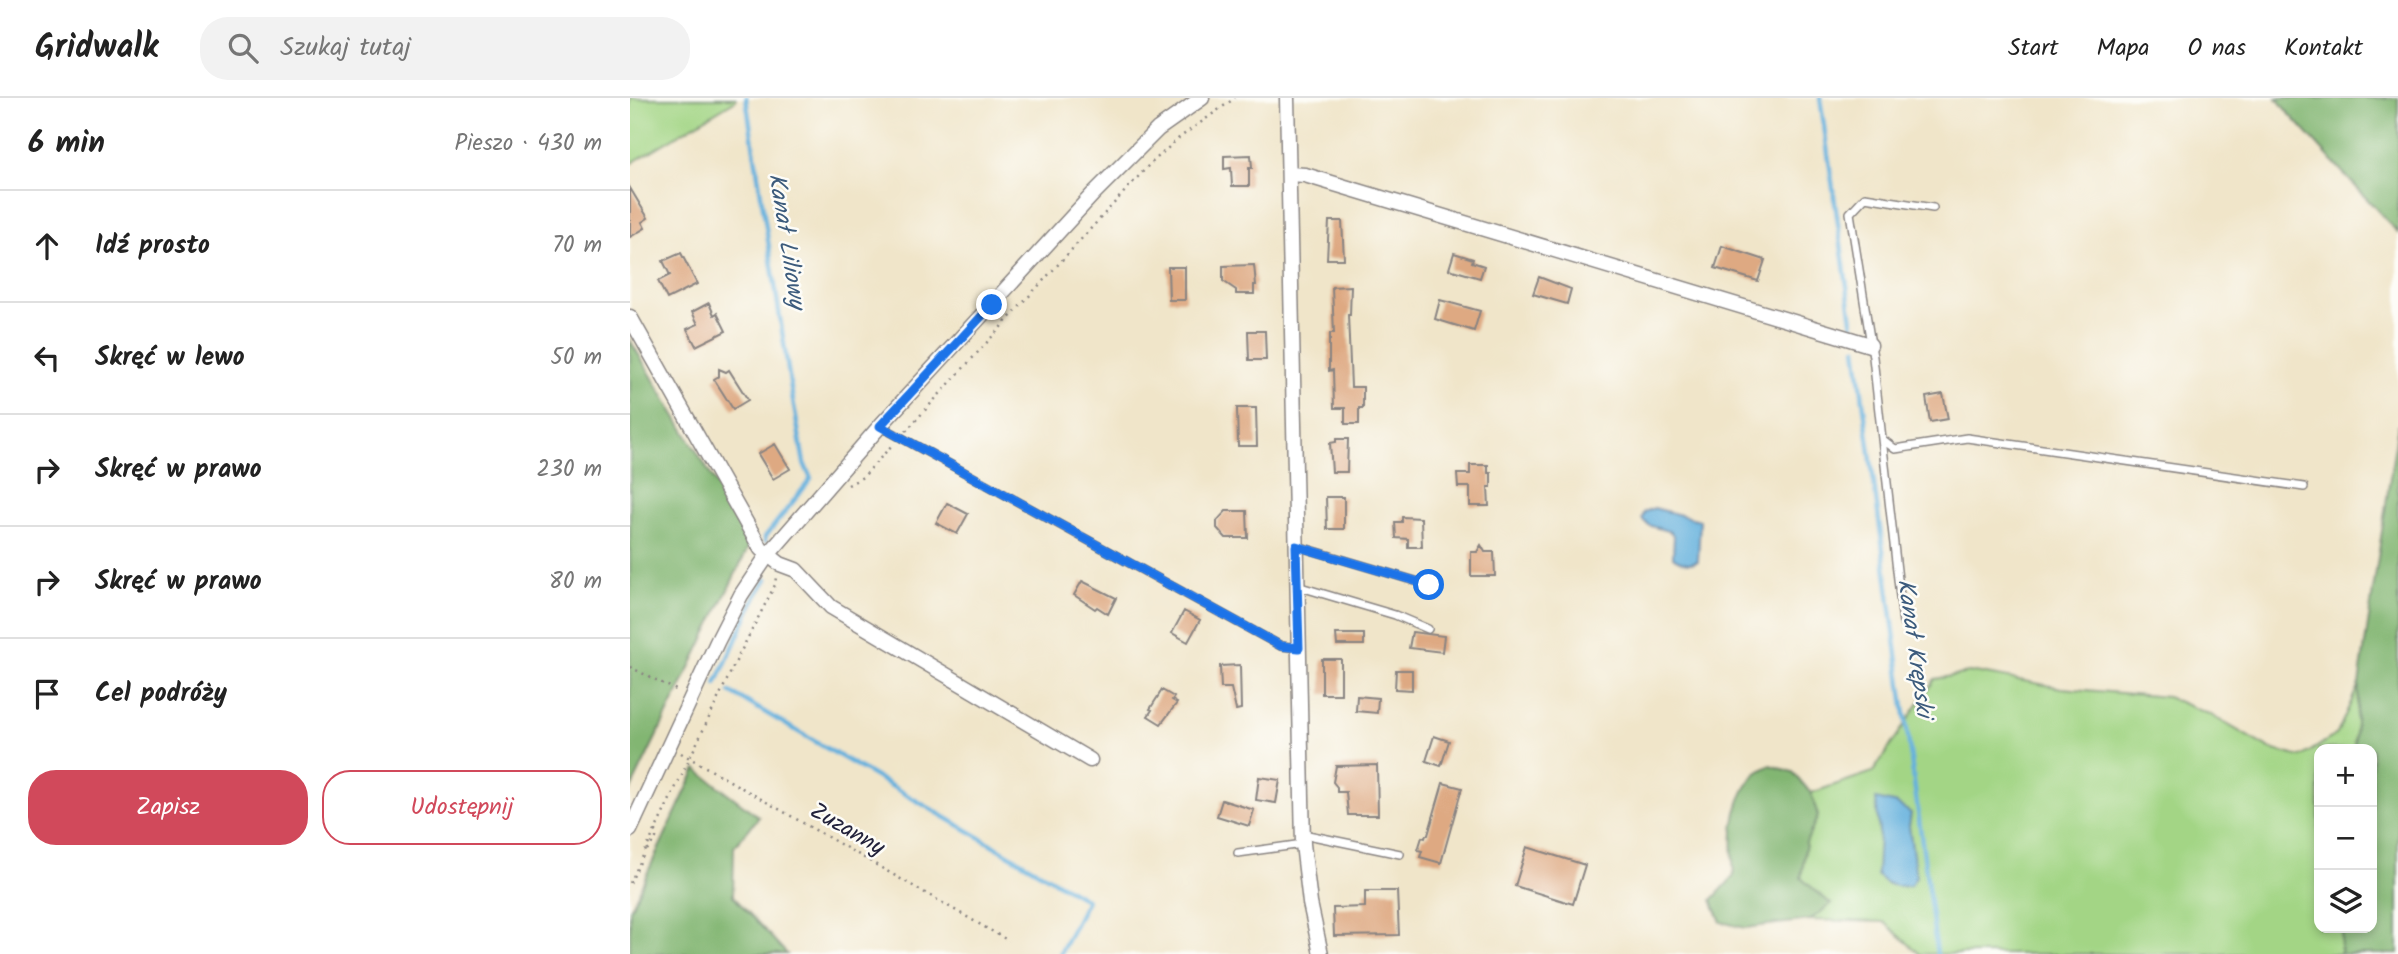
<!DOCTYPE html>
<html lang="pl">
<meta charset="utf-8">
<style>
:root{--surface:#fff;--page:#f2f2f2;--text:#222;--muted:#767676;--line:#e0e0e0;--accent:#d1495b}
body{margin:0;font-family:Kalam,sans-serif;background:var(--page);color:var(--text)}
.controls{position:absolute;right:21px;bottom:21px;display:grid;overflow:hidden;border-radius:14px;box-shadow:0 4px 10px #0003}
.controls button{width:63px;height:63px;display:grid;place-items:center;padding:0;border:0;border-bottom:2px solid var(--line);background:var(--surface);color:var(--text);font:35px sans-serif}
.stop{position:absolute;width:21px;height:21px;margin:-16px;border:5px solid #1a73e8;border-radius:50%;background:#fff}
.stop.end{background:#1a73e8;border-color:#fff;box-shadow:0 2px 7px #0008}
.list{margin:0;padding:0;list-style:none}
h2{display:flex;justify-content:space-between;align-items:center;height:91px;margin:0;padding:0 28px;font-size:30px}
h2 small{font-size:23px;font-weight:400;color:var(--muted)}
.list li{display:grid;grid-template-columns:46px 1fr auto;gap:21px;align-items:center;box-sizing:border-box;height:112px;padding:0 28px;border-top:2px solid var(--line)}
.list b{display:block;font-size:26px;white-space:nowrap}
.list em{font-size:23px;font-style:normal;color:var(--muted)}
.actions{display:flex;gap:14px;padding:21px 28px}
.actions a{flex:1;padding:16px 0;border:2px solid var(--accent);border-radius:28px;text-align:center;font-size:24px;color:var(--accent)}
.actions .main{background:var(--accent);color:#fff}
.icon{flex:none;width:38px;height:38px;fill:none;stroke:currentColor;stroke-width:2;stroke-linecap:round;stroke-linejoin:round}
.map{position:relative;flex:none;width:1768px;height:856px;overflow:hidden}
header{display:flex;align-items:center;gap:42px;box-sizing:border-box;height:98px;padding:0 35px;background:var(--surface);border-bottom:2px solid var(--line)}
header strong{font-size:33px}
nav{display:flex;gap:38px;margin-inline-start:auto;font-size:24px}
.search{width:490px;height:63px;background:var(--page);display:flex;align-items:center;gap:18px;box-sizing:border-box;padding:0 24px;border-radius:28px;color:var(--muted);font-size:26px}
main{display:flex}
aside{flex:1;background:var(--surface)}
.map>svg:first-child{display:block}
.green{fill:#a3d585;stroke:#627c60;stroke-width:2}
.forest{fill:#82b672;stroke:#526c56;stroke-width:2}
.water{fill:#64b0dd;stroke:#43698c;stroke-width:2}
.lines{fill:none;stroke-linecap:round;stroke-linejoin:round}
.stream{stroke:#64b0dd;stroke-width:4.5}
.building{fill:#dea982}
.service-casing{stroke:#898482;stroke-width:10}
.minor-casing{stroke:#898482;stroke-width:17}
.path{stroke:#898482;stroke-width:2.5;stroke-dasharray:2 5;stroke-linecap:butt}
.service{stroke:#fff;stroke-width:7}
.minor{stroke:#fff;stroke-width:14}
.route{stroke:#1a73e8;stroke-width:9}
.labels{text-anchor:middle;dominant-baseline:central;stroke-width:5;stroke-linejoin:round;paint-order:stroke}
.street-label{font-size:23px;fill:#22223b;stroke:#fdfcf7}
.water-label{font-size:24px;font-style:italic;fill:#3c5b7c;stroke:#fdfcf7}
</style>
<header>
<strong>Gridwalk</strong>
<div class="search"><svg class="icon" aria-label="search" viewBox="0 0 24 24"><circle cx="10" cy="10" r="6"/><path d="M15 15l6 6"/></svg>Szukaj tutaj</div>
<nav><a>Start</a><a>Mapa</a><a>O nas</a><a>Kontakt</a></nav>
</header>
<main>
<aside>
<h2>6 min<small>Pieszo · 430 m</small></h2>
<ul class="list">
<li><svg class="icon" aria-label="ahead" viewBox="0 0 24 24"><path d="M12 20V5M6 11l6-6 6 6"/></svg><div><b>Idź prosto</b></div><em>70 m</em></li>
<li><svg class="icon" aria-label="left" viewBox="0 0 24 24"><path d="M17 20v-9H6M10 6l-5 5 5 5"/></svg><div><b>Skręć w lewo</b></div><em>50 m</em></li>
<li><svg class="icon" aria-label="right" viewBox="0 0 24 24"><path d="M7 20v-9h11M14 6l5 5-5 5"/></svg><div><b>Skręć w prawo</b></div><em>230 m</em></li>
<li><svg class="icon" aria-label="right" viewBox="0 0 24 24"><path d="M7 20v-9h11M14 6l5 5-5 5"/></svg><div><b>Skręć w prawo</b></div><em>80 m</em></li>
<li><svg class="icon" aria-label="arrive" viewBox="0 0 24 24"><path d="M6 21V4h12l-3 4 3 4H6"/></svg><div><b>Cel podróży</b></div></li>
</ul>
<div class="actions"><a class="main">Zapisz</a><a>Udostępnij</a></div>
</aside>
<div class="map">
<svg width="1768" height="856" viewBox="0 0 1768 856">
<rect width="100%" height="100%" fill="#fdfcf7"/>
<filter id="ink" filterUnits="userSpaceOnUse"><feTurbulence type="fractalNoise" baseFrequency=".0143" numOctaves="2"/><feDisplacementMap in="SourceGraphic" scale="14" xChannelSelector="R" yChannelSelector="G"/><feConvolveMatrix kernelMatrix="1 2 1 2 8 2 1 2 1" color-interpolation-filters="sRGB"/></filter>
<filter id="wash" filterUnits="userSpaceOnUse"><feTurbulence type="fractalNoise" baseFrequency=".00686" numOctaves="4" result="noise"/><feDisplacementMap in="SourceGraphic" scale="28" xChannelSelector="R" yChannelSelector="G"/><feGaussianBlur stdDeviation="1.57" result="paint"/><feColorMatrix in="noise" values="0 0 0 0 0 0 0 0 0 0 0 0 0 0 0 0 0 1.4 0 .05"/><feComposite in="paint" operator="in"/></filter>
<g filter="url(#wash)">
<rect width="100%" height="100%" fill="#f0e5c9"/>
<path class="green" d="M0,0H106V2L0,66Z
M1345,574L1432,590L1537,599L1579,616L1640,651L1671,659L1707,636L1729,586L1724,651H1689V830H1712L1710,856H1290L1254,824L1180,822L1201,806L1171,781L1176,744L1188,718L1181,695L1243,674L1305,581Z"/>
<path class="forest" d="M1647,0H1768V135L1655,11Z
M0,242L121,444L0,693Z
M1768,326V856H1710L1712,830H1742V651H1724L1729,586Z
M1140,667L1163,674L1181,695L1188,718L1176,744L1171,780L1201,806L1180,822L1115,830L1091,824L1082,802L1104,778C1101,744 1100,709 1122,680C1125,674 1134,671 1140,667Z
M66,671L129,719L104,749L103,798L157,856H0V812Z"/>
<path class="water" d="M1024,410L1070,422L1068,463C1060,467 1049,464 1043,459L1044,439L1041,434L1018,427L1012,421L1014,414Z
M1246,701L1267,706L1281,715L1279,728L1286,779L1280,788C1266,789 1256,788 1247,777L1249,735Z"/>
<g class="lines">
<path class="stream" d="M116,0L161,291L174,365L181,381L135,439V443
M1190,0L1224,237
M1226,250L1307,856
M86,586L125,500L137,481
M100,594L457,802L430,856"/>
</g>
<g id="blocks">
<path class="building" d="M621,57L622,70H619V88H602L601,70L594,71V58Z
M0,90L18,120L12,124L15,130L0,139Z
M699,123H712L714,161H697Z
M1092,148L1135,162L1128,183L1085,170Z
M51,155L67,186L37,201L28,183L40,177L33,163Z
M824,155L843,161L842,164L854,168L850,180L819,171Z
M624,167L626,187H624V196H606V192L593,183V168Z
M538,169H555V202H539Z
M909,179L941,191L937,206L903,196Z
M721,188L720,217H718L721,289H733V310H729V326H715V310H704L703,272L699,273V242H700V235H704L702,189Z
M810,202L850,213L844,233L805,221Z
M79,205L84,217L87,215L96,233L66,248L57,231L68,226L62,214Z
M618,233H635L636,262H619Z
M89,271L96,274L99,272L118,302L103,311L84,281L89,278Z
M1313,296L1318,321L1300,324L1296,299Z
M607,310H626L627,348H608Z
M706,341H718L717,374H702L700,345L706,344Z
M145,346L160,371L143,381L128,356Z
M840,367H858V375H861V389H858L859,408H840V389H828L827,376H840Z
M696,399H714V431H697Z
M317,405L338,416L327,436L306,425Z
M596,413H617L618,440H596L587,430V423Z
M772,419L791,420L792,449H778V441L766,440L765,424H772Z
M851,447L855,454H864L865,478H841V454H847Z
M452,483L486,500L478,516L467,509L465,511L444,497Z
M554,513L570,522L558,544L542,535Z
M782,534L814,538L812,554L779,550Z
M706,536H734V547H707Z
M692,561H711V596H692Z
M610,567L611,611L606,612L601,590H591L590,568Z
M766,572H782V592L765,591Z
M532,592L544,599L542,602L547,605L531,626L518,618L522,612L520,611Z
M727,598L748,600L747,615L726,613Z
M804,638L819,643L811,668L796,663Z
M747,667L748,717H718L716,694H707V689L703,684L706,668Z
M629,679L650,682L646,705L626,702Z
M813,685L832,690L811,765L790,759L792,753L788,752L792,739L795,740L796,737H798Z
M592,702L624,712L619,728L587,718Z
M897,749L955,767L943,806L885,788Z
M735,793H767L769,837L704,838L703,810L735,809Z"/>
</g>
</g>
<g filter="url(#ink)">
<use href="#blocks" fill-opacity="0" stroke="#898482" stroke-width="2"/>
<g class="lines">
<defs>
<path id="service" d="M1303,110L1235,99L1220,115L1243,259L1252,341L1265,351L1337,340L1674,389
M250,328L651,548L669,550
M1252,341L1273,525
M667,448L799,487L807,485
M667,488L765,517L798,531
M673,736L770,756
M608,755L673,746"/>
<path id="minor" d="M657,0L673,746L680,805L691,856
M659,76L675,77L1240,247
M0,219L131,451L150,466L166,472L201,509L460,662
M0,732L87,544L111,497L137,458L250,328L464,95L528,31L572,0"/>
</defs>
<use href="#service" class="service-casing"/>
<use href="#minor" class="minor-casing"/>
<path class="path" d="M276,333L518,68L549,40L605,0
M218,387L233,379L264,345
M0,569L50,594
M51,655L379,843
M17,752L26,740V731
M0,785L108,559L145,487L146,479"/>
<use href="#service" class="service"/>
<use href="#minor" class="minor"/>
</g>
</g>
<g class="lines" filter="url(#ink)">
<path class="route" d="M362,207L250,328L651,548L669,550L666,448L799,487"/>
</g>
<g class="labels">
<g class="street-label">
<text transform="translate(217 732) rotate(30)">Zuzanny</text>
</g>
<g class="water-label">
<text transform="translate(156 143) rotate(81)">Kanał Liliowy</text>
<text transform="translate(1284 550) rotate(82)">Kanał Krępski</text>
</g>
</g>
</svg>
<div class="controls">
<button>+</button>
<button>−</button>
<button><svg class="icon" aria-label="layers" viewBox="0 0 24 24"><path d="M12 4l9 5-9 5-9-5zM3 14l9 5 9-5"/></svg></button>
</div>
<div class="stop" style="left:799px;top:487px"></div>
<div class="stop end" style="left:362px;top:207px"></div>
</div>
</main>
